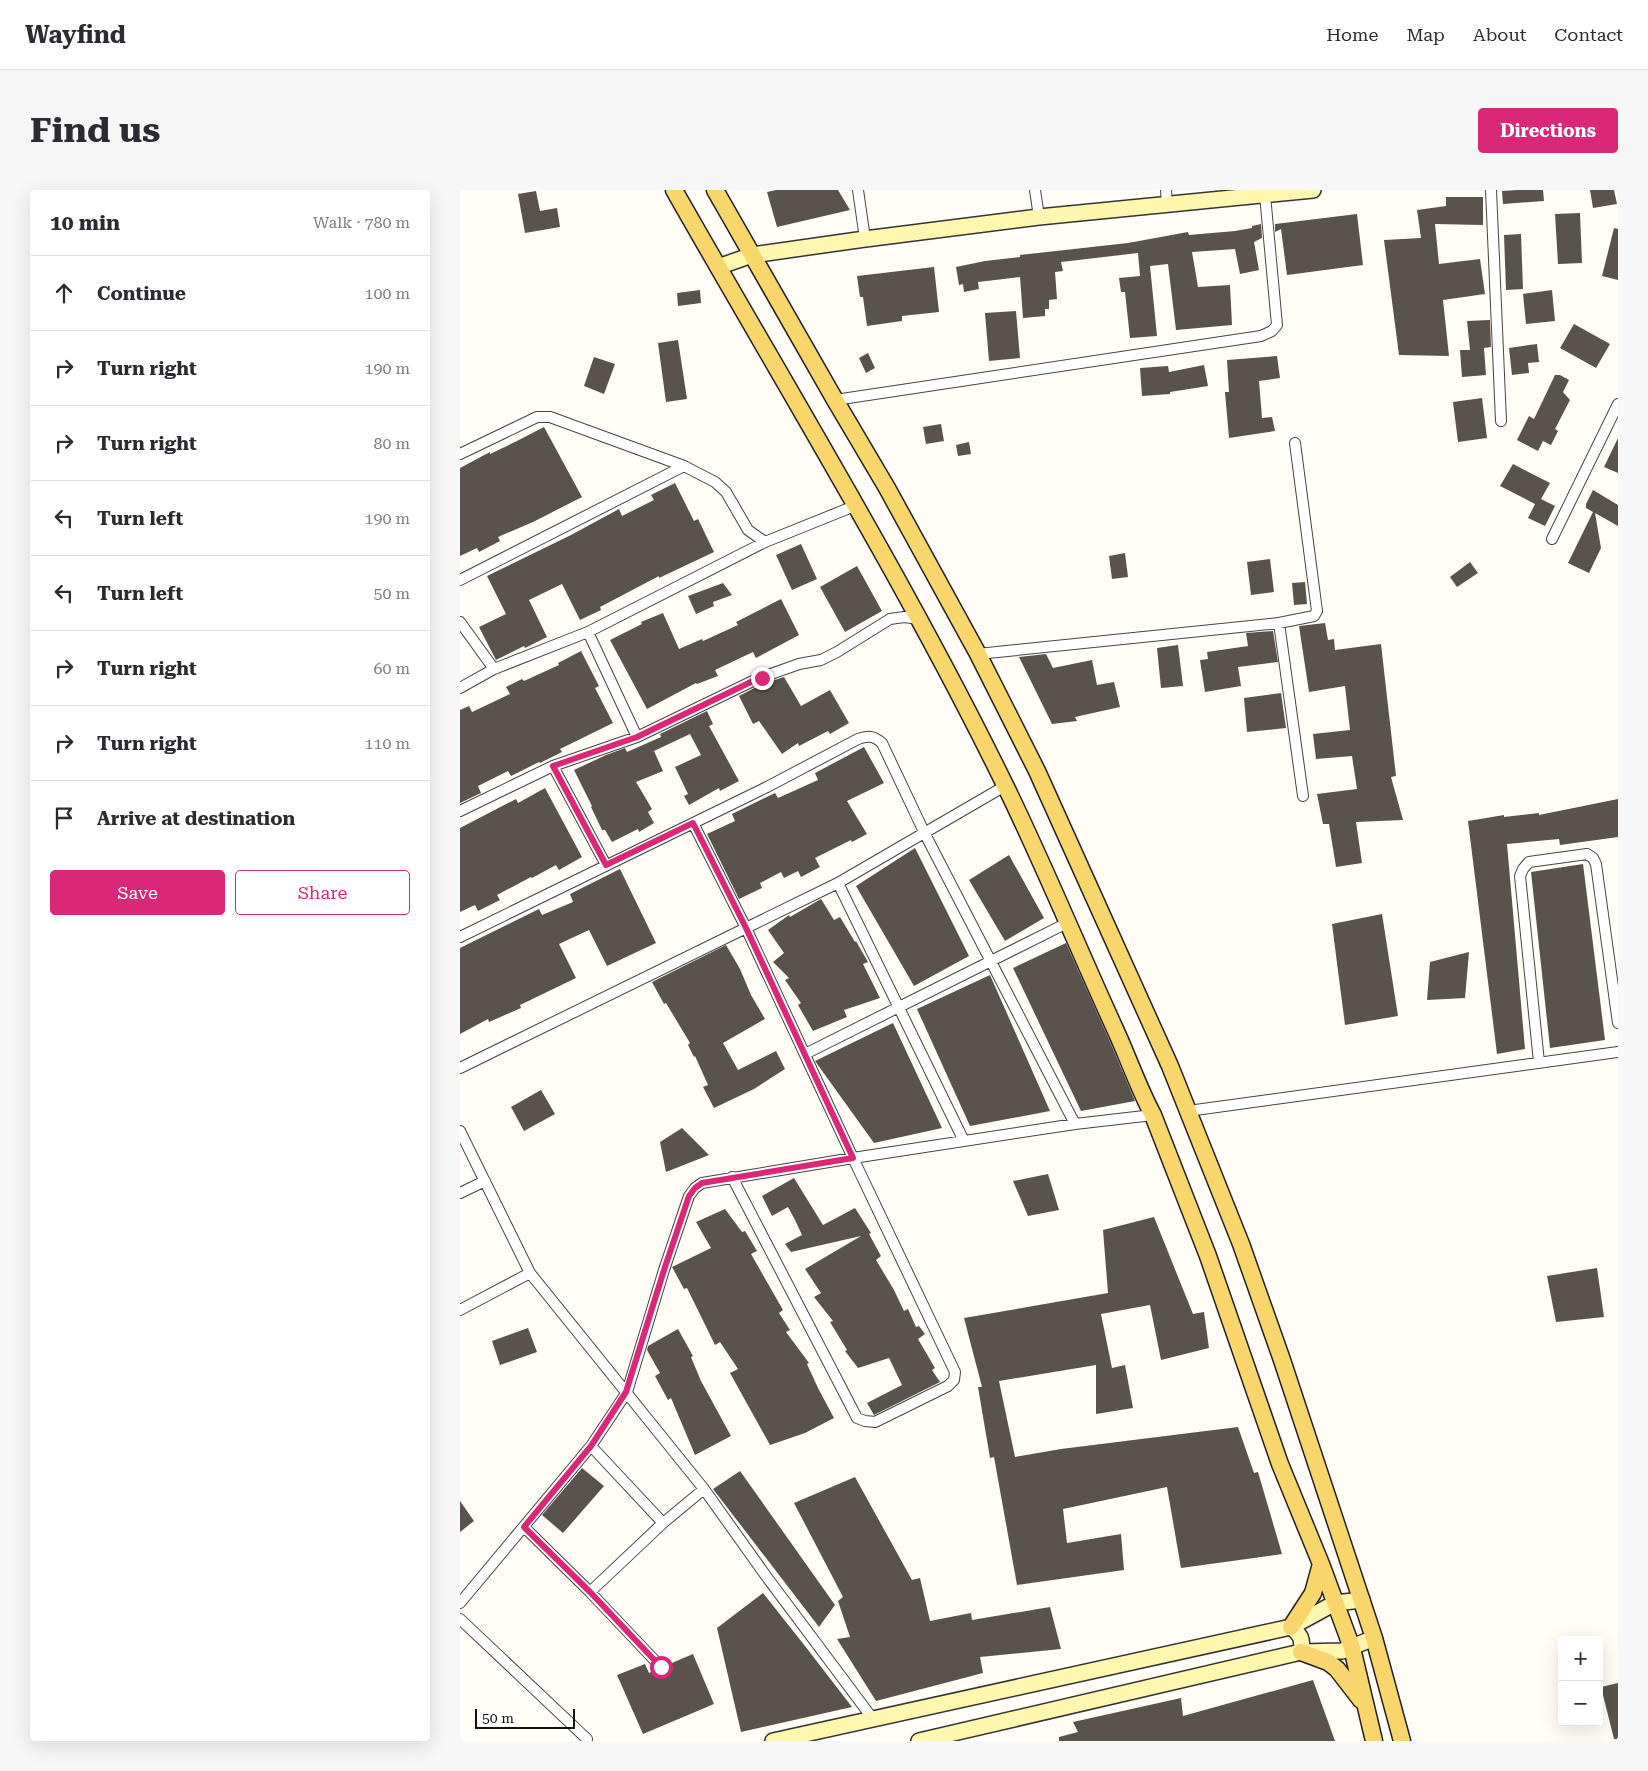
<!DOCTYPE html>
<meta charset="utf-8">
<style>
:root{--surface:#fff;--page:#f7f7f7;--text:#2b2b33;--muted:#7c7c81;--line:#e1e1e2;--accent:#db2777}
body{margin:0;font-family:"Roboto Serif",serif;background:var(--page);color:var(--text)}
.controls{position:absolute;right:15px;bottom:15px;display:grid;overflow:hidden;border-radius:5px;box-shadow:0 5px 20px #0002}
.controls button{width:45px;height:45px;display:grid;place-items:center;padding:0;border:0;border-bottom:1px solid var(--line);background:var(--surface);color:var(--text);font:25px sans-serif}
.scale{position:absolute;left:15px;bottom:12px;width:100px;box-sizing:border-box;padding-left:5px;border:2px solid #111;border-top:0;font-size:14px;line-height:18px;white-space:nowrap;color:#111;-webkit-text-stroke:4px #fff;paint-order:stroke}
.stop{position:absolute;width:15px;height:15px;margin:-11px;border:4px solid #db2777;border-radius:50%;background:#fff}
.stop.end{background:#db2777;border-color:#fff;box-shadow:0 1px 5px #0008}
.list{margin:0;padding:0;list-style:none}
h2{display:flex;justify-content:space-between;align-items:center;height:65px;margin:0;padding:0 20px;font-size:21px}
h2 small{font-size:16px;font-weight:400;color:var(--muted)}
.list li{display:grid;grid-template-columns:32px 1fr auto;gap:15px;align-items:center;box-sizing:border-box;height:75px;padding:0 20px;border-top:1px solid var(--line)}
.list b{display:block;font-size:19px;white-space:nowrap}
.list em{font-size:16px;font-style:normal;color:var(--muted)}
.actions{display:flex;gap:10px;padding:15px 20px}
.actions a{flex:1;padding:11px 0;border:1px solid var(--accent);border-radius:5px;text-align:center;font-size:18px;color:var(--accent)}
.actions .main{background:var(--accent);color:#fff}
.icon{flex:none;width:28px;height:28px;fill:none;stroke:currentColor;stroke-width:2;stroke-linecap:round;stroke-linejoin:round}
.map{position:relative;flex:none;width:1158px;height:1551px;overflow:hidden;border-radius:5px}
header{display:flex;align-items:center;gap:30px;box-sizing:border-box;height:70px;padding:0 25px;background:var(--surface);border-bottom:1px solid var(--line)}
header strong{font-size:24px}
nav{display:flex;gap:28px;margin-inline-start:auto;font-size:18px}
.intro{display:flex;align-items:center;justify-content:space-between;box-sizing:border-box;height:120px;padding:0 30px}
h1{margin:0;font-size:35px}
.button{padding:12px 22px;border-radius:5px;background:var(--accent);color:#fff;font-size:18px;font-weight:700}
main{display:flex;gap:30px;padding:0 30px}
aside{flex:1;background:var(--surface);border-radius:5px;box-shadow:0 5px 20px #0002}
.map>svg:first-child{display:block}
.building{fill:#5a524d}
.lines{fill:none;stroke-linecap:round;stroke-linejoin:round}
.street-casing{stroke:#444;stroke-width:12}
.secondary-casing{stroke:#333;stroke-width:18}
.primary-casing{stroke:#222;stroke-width:19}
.street{stroke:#fff;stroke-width:10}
.secondary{stroke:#fff6b0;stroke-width:15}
.primary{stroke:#f9d66b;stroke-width:16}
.route{stroke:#db2777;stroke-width:6}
</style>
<header>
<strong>Wayfind</strong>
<nav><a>Home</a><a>Map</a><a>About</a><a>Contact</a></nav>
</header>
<div class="intro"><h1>Find us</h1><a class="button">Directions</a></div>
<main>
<aside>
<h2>10 min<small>Walk · 780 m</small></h2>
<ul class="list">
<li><svg class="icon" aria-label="ahead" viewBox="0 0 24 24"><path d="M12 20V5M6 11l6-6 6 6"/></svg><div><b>Continue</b></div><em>100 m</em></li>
<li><svg class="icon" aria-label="right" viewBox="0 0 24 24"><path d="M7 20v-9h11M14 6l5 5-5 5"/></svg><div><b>Turn right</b></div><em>190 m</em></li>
<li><svg class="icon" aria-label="right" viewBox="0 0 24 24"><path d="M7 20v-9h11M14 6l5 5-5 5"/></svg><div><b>Turn right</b></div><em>80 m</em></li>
<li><svg class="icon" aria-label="left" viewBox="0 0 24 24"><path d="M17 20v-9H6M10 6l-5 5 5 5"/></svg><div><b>Turn left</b></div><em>190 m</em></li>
<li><svg class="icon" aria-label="left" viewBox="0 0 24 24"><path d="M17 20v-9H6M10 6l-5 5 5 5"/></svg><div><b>Turn left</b></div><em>50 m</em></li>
<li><svg class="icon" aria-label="right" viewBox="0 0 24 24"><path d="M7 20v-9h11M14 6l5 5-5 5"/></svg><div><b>Turn right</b></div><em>60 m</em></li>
<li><svg class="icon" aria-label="right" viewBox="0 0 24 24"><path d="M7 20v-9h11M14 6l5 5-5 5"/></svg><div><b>Turn right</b></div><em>110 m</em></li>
<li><svg class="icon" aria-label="arrive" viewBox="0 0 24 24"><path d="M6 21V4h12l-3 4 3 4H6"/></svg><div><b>Arrive at destination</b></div></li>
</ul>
<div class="actions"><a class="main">Save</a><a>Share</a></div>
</aside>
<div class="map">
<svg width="1158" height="1551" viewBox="0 0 1158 1551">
<rect width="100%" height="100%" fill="#fffdf5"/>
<path class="building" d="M316,0H378L390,20L317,37L307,2Z
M1057,0H1083L1084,11L1043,14L1042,1Z
M1130,0H1154L1157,14L1133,18Z
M76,1L80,21L97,18L100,37L65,43L58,4Z
M986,7H1023V35L975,34L979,74L1020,69L1025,104L983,110L989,166L939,165L924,50L961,48L957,20L986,16Z
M1120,23L1122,73L1098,74L1095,24Z
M897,24L903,75L827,85L821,39L815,42V34Z
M801,34L802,48L794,52L799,80L780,84L775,59L732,62L738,97L770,95L772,135L716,140L708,74L690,76L697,146L670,148L665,102H661L659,88L680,86L678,63L601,72L603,81L595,82L597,109L589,110V119H585V126L563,128L560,87L518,92L519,99L504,102L503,94L499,95L496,77L525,71L560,67V65L668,53L728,42L729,45L775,41L792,38V36Z
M1154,38L1158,39V90L1142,86Z
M1061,44L1063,99L1046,100L1044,45Z
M474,77L479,122L442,126V131L407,136L403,107H400L397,86Z
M240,100L241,113L218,116L217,103Z
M1092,100L1095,131L1066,134L1063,104Z
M556,121L560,168L529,171L525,123Z
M1030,130L1031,157L1024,158L1026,185L1002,187L1000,160H1010L1007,131Z
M1114,134L1150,154L1136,178L1100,158Z
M218,150L227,209L206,212L198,153Z
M1077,154L1079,172L1068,173L1069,183L1052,185L1049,158Z
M408,163L415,178L406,183L399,168Z
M817,166L820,188L799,191L802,228L812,227L815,241L769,248L765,202H769L767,170Z
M134,167L155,174L144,204L124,196Z
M744,175L748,196L710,202V204L682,206L680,178L708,176L709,182Z
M1095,185H1100L1109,190L1103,202L1110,210L1095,239L1098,241L1091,255L1083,251L1078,261L1057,250L1069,226L1074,229Z
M1022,208L1027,248L998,252L993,212Z
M481,234L484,251L466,254L463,237Z
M84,237L122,307L73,332L38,347L40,351L19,362L17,358L0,366V278L30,262V264L55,252Z
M1158,248V283L1144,277Z
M509,252L511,264L498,266L496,255Z
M1053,274L1090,293L1081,309L1095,316L1085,336L1068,328L1075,314L1040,296Z
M215,293L234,331L238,329L254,362L199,388V386L140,417L141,420L120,430L102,394L69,410L87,447L65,458L64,456L36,470L19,437L46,424L27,386L111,345L159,319L162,326L194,310L191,305Z
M1133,300L1158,315V336L1135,323L1141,358L1129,383L1108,373L1133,322L1126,318V314Z
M341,354L357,389L332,400L316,365Z
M665,363L668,387L652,389L649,366Z
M810,369L814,402L791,405L787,372Z
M1010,372L1018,383L997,397L990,387Z
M397,376L422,421L385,442L360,397Z
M845,392L847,414L834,415L832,393Z
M263,393L272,405L253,412L254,416L236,424L228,406Z
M321,409L339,445L296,468L293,462L255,480L258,486L237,494L236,493L187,519L150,450L182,434L181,432L203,423L219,459L242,449L243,451L278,435L276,432Z
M865,433L868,450L874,449L875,460L921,454L936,586L931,587L943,630L896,632L902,673L876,677L869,634H863L857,604L897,599L892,566L856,569L853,544L890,540L885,496L849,502L839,436Z
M813,441L818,472L778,477L781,496L745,502L740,470L748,469L747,462L788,456L786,443Z
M718,455L723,496L701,498L697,458Z
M121,461L139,496L135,498L153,533L100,559L102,562L80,573L79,572L51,586L48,581L18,596L21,603L0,613V520L9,516L12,522L50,504L46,497L62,489L64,491L99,475L98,473Z
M586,464L593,478L632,470L637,495L654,492L660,517L615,527L617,531L592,534L559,467Z
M324,487L341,516L370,500L389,533L370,544L368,541L339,556L338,553L322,564L299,531L293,534L279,506L300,495Z
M821,503L826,538L787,542L784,508Z
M247,521L253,534L249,536L279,591L260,601L259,598L229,615L224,606L228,604L215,577L241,565L230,544L194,561L203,581L176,592L192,619L188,622L194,633L179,642L178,639L152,652L145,640H142L131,617L132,616L114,580L146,565L165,558L167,562L201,547L200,544Z
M404,557L424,593L387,611L407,644L392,652L391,650L355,668L360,677L341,687L338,681L324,688L321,682L300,693L302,698L279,709L247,644L275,631L272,624L315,603L318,608L358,590L355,583Z
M85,598L122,667L99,680L96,675L72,688L71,687L37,705L40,710L18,721L15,715L0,722V638L56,609L58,613Z
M1158,609V647L1100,655L1099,649L1047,654L1065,859L1037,864L1008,631L1044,625V627L1079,623V625Z
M455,658L509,766L454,796L396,696Z
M549,665L584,728L545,751L509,690Z
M1123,674L1145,850L1090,858L1071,682Z
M160,679L196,753L147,776L129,740L99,754L116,788L60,815L61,818L29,832L28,829L0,844V758L79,719L82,725L113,712L110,704Z
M361,709L374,730L380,727L395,752L396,751L408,772L403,774L420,808L384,820L387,827L353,841L338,815L341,813L325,790L329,788L313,772L324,763L308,740L329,725L330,727Z
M922,724L938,826L885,835L872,734Z
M606,753L651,854L675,911L621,921L553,778Z
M266,755L280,779L291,805L305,829L263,853L278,880L316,861L325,879L294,899L254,918L243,897L248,895L235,866L234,867L228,855L230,853L206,813L204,814L192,792Z
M1009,762L1005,808L967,810L970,772Z
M530,785L590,921L510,936L457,819Z
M433,833L482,938L414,953L355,871Z
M81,900L95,924L64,941L51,917Z
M222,938L249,965L206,982L200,952Z
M588,984L599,1020L568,1026L553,991Z
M334,988L363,1035L395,1018L411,1043L409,1044L421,1066L416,1070L434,1100L444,1121L448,1119L456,1137L459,1136L465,1144L458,1149L475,1178L472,1180L480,1192L414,1225L407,1213L442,1195L429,1168L398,1178L385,1161L387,1160L370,1132L373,1131L354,1107L361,1103L345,1079L401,1046L331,1062L325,1054L342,1045L335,1030L328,1017L312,1026L302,1006Z
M265,1019L282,1042L285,1041L297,1061L291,1064L323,1120L319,1123L330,1140L326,1142L349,1173L347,1174L358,1198L374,1228L345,1243L310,1255L270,1183L278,1179L260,1152L255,1155L227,1098L224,1099L212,1077L251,1058L236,1032Z
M694,1027L733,1124L744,1122L749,1158L701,1170L690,1115L641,1124L652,1178L665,1175L673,1218L636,1224V1175L539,1191L555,1267L601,1259L778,1237L794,1283L798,1282L822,1364L721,1378L707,1297L603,1319L607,1353L661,1344L664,1380L557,1395L534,1267L530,1268L518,1197H522L504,1128L648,1103L643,1040Z
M1137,1078L1144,1127L1096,1132L1087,1086Z
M68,1138L77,1162L40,1175L32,1151Z
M218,1139L233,1166L231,1167L241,1191L271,1246L235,1265L211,1208L208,1210L195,1186L200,1183L187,1160L188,1156Z
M122,1278L144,1296L103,1343L82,1325Z
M280,1281L375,1415L359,1437L253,1299Z
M395,1287L452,1390L460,1388L470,1431L511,1423L512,1430L590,1417L601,1459L520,1467L523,1483L416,1511L377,1449L390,1447L378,1411L383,1407L334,1313Z
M0,1311L14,1331L0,1342Z
M303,1403L345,1456L392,1517L281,1542L257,1438Z
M233,1464L254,1514L183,1544L157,1485L185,1474L189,1483L195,1480L199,1483L203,1484L207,1479V1475Z
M853,1490L875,1551H599V1547L618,1542L613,1532L721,1508L723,1526Z
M1158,1493V1549H1154L1141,1497Z"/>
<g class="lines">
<defs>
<path id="street" d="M398,0L405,49
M575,0L579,27
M706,0L707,15
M1031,0L1041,231
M375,210L801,146L812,141L817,135L805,5
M0,264L77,227H90L224,276L255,292L266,302L288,340L305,352
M1092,349L1158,214
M0,390L224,276
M0,432L34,479
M819,433L843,606
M128,442L177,547
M518,464L819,433L854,426L857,421L835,253
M0,498L34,479L128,442L305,352L397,315
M93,576L146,675
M545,596L378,693L286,738L393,968L615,934L693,925
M0,621L93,576L177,547L297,489L339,474L361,470L377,462L430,429L444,427L459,429
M378,693L504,951
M0,747L307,597L398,549C408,545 414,546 422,553L465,644L615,934
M345,864L607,733
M1079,872L1060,686L1063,679L1069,672L1127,664L1133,668L1136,674L1158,833
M0,878L286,738L233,633
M728,921L1158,862
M0,941L70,1083L244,1299L306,1386L413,1529
M0,1003L25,991
M0,1120L70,1083
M131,1256L203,1333
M64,1337L130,1402L201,1477
M130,1402L203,1333L244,1299
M0,1413L131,1256L167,1202L204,1080L229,1006L235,998L242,993L393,968L495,1182L494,1190L488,1196L415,1232L405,1231L397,1228L272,987
M0,1429L127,1549"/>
<path id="secondary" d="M258,77L292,65L405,49L579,27L853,0
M831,1437C841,1445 843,1449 841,1462
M313,1551L831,1437L875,1413L902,1410
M459,1551L841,1462L882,1461L914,1448"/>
<path id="primary" d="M214,0C326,197 445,391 545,595C584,675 618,758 655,839C668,867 678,897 693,925L748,1066L820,1274L861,1374L892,1458L914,1551
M255,0L375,210L427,298L518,464L577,581L710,876L781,1054L822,1170L914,1448L942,1551
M831,1437L853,1403L861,1374
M841,1462L868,1472L877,1479L901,1510"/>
</defs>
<use href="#street" class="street-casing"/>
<use href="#secondary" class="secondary-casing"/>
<use href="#primary" class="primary-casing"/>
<use href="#street" class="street"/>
<use href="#secondary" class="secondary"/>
<use href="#primary" class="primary"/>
</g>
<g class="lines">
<path class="route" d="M201,1477L130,1402L64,1337L131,1256L166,1202L204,1080L229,1006L235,998L242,993L393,968L286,738L233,633L146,675L93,576L177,547L297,489L302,488"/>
</g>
</svg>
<div class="controls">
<button>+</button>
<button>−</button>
</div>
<div class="scale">50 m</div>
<div class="stop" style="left:201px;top:1477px"></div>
<div class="stop end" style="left:302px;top:488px"></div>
</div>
</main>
